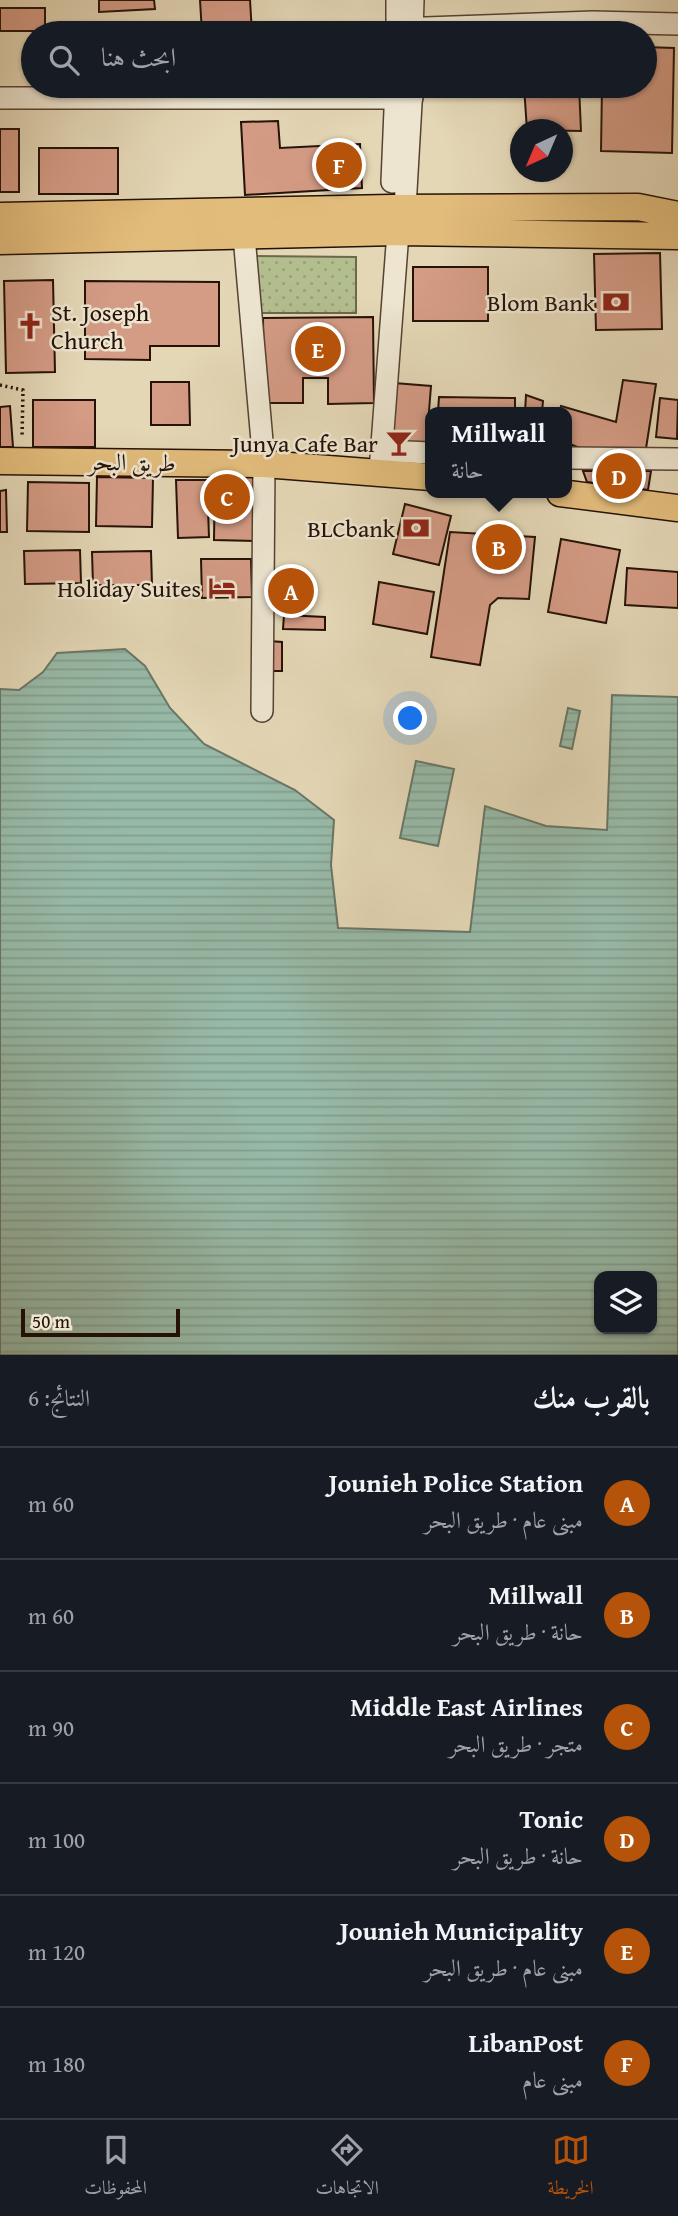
<!DOCTYPE html>
<html lang="ar">
<meta charset="utf-8">
<style>
:root{--surface:#171b24;--page:#242831;--text:#f1f3f6;--muted:#9ea1a6;--line:#363941;--accent:#b45309}
body{margin:0;font-family:"Gentium Book Plus",Amiri,serif;background:var(--page);color:var(--text);direction:rtl}
.controls{position:absolute;right:21px;bottom:21px;display:grid;overflow:hidden;border-radius:14px;box-shadow:0 2px 5px #0004}
.controls button{width:63px;height:63px;display:grid;place-items:center;padding:0;border:0;border-bottom:2px solid var(--line);background:var(--surface);color:var(--text);font:35px sans-serif}
.compass{position:absolute;left:510px;top:119px;width:63px;height:63px;border-radius:50%;background:var(--surface);box-shadow:0 2px 5px #0004;rotate:224deg}
.scale{position:absolute;left:21px;bottom:18px;width:159px;box-sizing:border-box;padding-left:7px;border:4px solid #251106;border-top:0;font-size:19px;line-height:24px;white-space:nowrap;color:#251106;-webkit-text-stroke:5px #ede5d0;paint-order:stroke}
.you{position:absolute;left:411px;top:719px;width:24px;height:24px;margin:-18px;border:5px solid #fff;border-radius:50%;background:#1a73e8;box-shadow:0 0 0 10px #1a73e833}
.badge{display:grid;place-items:center;width:46px;height:46px;border-radius:50%;background:var(--accent);color:#fff;font-size:23px;font-weight:700}
.pin{position:absolute;translate:-50% -50%;border:4px solid #fff;box-shadow:0 2px 7px #0006}
.popup{position:absolute;left:425px;top:407px;width:147px;height:91px;box-sizing:border-box;display:grid;place-content:center;border-radius:14px;background:var(--surface);filter:drop-shadow(0 2px 5px #0005);font-size:23px;white-space:nowrap;color:var(--muted)}
.popup b{font-size:26px;color:var(--text)}
.popup::after{content:'';position:absolute;left:50%;top:100%;margin-left:-14px;border:14px solid transparent;border-top-color:var(--surface)}
.list{margin:0;padding:0;list-style:none}
h2{display:flex;justify-content:space-between;align-items:center;height:91px;margin:0;padding:0 28px;font-size:30px}
h2 small{font-size:23px;font-weight:400;color:var(--muted)}
.list li{display:grid;grid-template-columns:46px 1fr auto;gap:21px;align-items:center;box-sizing:border-box;height:112px;padding:0 28px;border-top:2px solid var(--line)}
.list b{display:block;font-size:26px;white-space:nowrap}
.list p{margin:0;font-size:23px;white-space:nowrap;color:var(--muted)}
.list em{font-size:23px;font-style:normal;color:var(--muted)}
.icon{flex:none;width:38px;height:38px;fill:none;stroke:currentColor;stroke-width:2;stroke-linecap:round;stroke-linejoin:round}
.map{position:relative;flex:none;width:678px;height:1355px;overflow:hidden;direction:ltr}
.search{position:absolute;background:var(--surface);box-shadow:0 2px 5px #0004;left:21px;right:21px;top:21px;height:77px;display:flex;align-items:center;gap:18px;box-sizing:border-box;padding:0 24px;border-radius:38px;color:var(--muted);font-size:26px}
.sheet{height:763px;background:var(--surface)}
nav{display:flex;justify-content:space-around;align-items:center;box-sizing:border-box;height:98px;border-top:2px solid var(--line);background:var(--surface);font-size:19px;color:var(--muted)}
nav a{display:grid;justify-items:center;gap:4px}
nav .on{color:var(--accent)}
.map>svg:first-child{display:block}
.garden{fill:url(#garden-dots);stroke:#6c684a;stroke-width:2}
.water{fill:url(#water-rules);stroke:#697667;stroke-width:2;fill-rule:evenodd}
.building{fill:#d49b85;stroke:#251106;stroke-width:2}
.lines{fill:none;stroke-linecap:round;stroke-linejoin:round}
.minor-casing{stroke:#554232;stroke-width:24}
.major-casing{stroke:#251106;stroke-width:29}
.path{stroke:#251106;stroke-width:3.5;stroke-dasharray:2 3.5;stroke-linecap:butt}
.minor{stroke:#ede5d0;stroke-width:21}
.major{stroke:#e2bc7b;stroke-width:26}
.labels{text-anchor:middle;dominant-baseline:central;stroke-width:5;stroke-linejoin:round;paint-order:stroke}
.poi-label{font-size:24px;fill:#251106;stroke:#ede5d0;text-anchor:end}
.street-label{font-size:24px;fill:#251106;stroke:#ede5d0}
</style>
<div class="map">
<svg width="678" height="1355" viewBox="0 0 678 1355">
<defs>
<pattern id="garden-dots" width="8" height="8" patternUnits="userSpaceOnUse" patternTransform="scale(1.75)"><rect width="8" height="8" fill="#b3be8e"/><path d="M2 2h.1M6 6h.1" fill="none" stroke="#9aa279" stroke-width="1.8" stroke-linecap="round"/></pattern>
<pattern id="water-rules" width="6" height="5" patternUnits="userSpaceOnUse" patternTransform="scale(1.75)"><rect width="6" height="5" fill="#97baa8"/><path d="M0 2.5h6" fill="none" stroke="#829f8f"/></pattern>
</defs>
<rect width="100%" height="100%" fill="#e4d7b6"/>
<filter id="stains"><feTurbulence type="fractalNoise" baseFrequency=".00286" numOctaves="4"/><feColorMatrix values="0 0 0 0 .2 0 0 0 0 .09 0 0 0 0 .02 0 0 0 .5 -.17"/></filter>
<radialGradient id="worn" r=".72"><stop offset=".6" stop-color="#630" stop-opacity="0"/><stop offset="1" stop-color="#630" stop-opacity=".3"/></radialGradient>
<path class="garden" d="M252,256L356,257V313H252Z"/>
<path class="water" d="M125,649L145,666L170,708L204,744L295,790L334,820L331,865L338,928L470,932L485,806L546,826L607,830L612,695L678,697V1355H0V689L19,690L43,672L57,653ZM599,1276H652V1329H599Z
M568,708L580,711L572,749L560,746Z
M416,761L454,769L438,846L400,838Z"/>
<path class="building" d="M99,0H154L155,9L99,12Z
M200,0H250L252,33H202Z
M0,8H45V31H0Z
M369,22V33H296V23Z
M645,47L674,48L672,153L601,151L602,86H645Z
M524,86H579L581,131L527,130Z
M278,121L280,148L360,144L362,188L245,195L241,122Z
M0,129H19V192H0Z
M39,148H118V194H39Z
M660,253L662,329L596,330L594,254Z
M413,267H488V321H413Z
M53,280L55,372L6,373L4,281Z
M85,281L219,282V346H150V360L85,359Z
M373,317L374,403L328,404V378H303V403H264L263,318Z
M623,380L656,384L645,455L593,453L567,443V412H559L561,406L616,422Z
M151,382H189L190,425H151Z
M394,383L431,386L426,449L389,446Z
M526,395L543,401L542,412H525Z
M439,397L515,398V412H438Z
M660,398L678,400L677,439L656,437Z
M33,400H95V447H33Z
M10,406L13,447H0V407Z
M583,471H651L648,490L587,482Z
M215,473L259,474L258,541L214,540Z
M97,477L153,478L152,527L96,526Z
M176,480H207L209,537L178,538Z
M28,482L89,483V532L27,531Z
M6,490L7,532H0V491Z
M405,504L451,516L439,565L393,554Z
M450,532L535,537L529,599L498,598L490,605L480,665L431,657Z
M561,539L620,550L606,623L548,612Z
M80,550L81,583L25,584L24,551Z
M151,551L152,585H93L92,552Z
M201,559H251L252,597L202,598Z
M627,568L678,572V608L625,605Z
M379,582L434,592L427,634L373,624Z
M284,615L325,617V630L283,629Z
M269,641L282,642V671H268Z"/>
<g class="lines">
<defs>
<path id="minor" d="M397,29L593,22L678,24
M397,33V0
M412,33L413,0
M0,98H412
M392,182L396,86
M244,236L264,464L262,711
M382,451L431,453
M567,458L678,459
M380,471L398,232L405,208L412,86"/>
<path id="major" d="M0,216L391,208L638,207L678,215
M0,241L398,232L678,236
M0,461L264,464L431,477
M560,493L678,508"/>
</defs>
<use href="#minor" class="minor-casing"/>
<use href="#major" class="major-casing"/>
<path class="path" d="M0,385L23,390L22,438"/>
<use href="#minor" class="minor"/>
<use href="#major" class="major"/>
</g>
<defs>
<symbol id="bank-bare" viewBox="-9 -9 18 18"><path d="M-6-4H6V4H-6ZM0-2.3a2.3 2.3 0 1 0 0 4.6a2.3 2.3 0 1 0 0-4.6Z" fill="#8f2418" stroke="#ede5d0" stroke-width="2.5" paint-order="stroke"/></symbol>
<symbol id="church-bare" viewBox="-9 -9 18 18"><path d="M-1.2-6h2.4v3.5h3.3v2.4h-3.3V6h-2.4V-.1h-3.3v-2.4h3.3Z" fill="#8f2418" stroke="#ede5d0" stroke-width="2.5" paint-order="stroke"/></symbol>
<symbol id="bar-bare" viewBox="-9 -9 18 18"><path d="M-6-5H6L.8 .8V4.5H3.5V6h-7V4.5H-.8V.8Z" fill="#8f2418" stroke="#ede5d0" stroke-width="2.5" paint-order="stroke"/></symbol>
<symbol id="hotel-bare" viewBox="-9 -9 18 18"><path d="M-6-4.5h1.5V1H6V5H4.5V3h-9V5H-6ZM-4 0a1.8 1.8 0 1 1 3.6 0ZM.5 0V-2.5h3Q6-2.5 6 0Z" fill="#8f2418" stroke="#ede5d0" stroke-width="2.5" paint-order="stroke"/></symbol>
</defs>
<g fill-rule="evenodd">
<use href="#bank-bare" x="597" y="283" width="38" height="38"/>
<use href="#church-bare" x="11" y="307" width="38" height="38"/>
<use href="#bar-bare" x="380" y="424" width="38" height="38"/>
<use href="#bank-bare" x="397" y="509" width="38" height="38"/>
<use href="#hotel-bare" x="203" y="569" width="38" height="38"/>
</g>
<g class="labels">
<g class="poi-label">
<text x="595" y="302">Blom Bank</text>
<text x="51" y="312" text-anchor="start">St. Joseph<tspan x="51" dy="28">Church</tspan></text>
<text x="378" y="443">Junya Cafe Bar</text>
<text x="395" y="528">BLCbank</text>
<text x="201" y="588">Holiday Suites</text>
</g>
<g class="street-label">
<text transform="translate(132 462) rotate(1)">طريق البحر</text>
</g>
</g>
<rect width="100%" height="100%" filter="url(#stains)"/>
<rect width="100%" height="100%" fill="url(#worn)"/>
</svg>
<div class="controls">
<button><svg class="icon" aria-label="layers" viewBox="0 0 24 24"><path d="M12 4l9 5-9 5-9-5zM3 14l9 5 9-5"/></svg></button>
</div>
<svg class="compass" viewBox="-18 -18 36 36"><path d="M0-13l5 13h-10z" fill="#e53935"/><path d="M0 13l5-13h-10z" fill="#9ea1a6"/></svg>
<div class="scale">50 m</div>
<div class="you"></div>
<div class="pin badge" style="left:291px;top:591px">A</div>
<div class="pin badge" style="left:499px;top:547px">B</div>
<div class="popup"><b>Millwall</b>حانة</div>
<div class="pin badge" style="left:227px;top:497px">C</div>
<div class="pin badge" style="left:619px;top:476px">D</div>
<div class="pin badge" style="left:318px;top:349px">E</div>
<div class="pin badge" style="left:339px;top:165px">F</div>
<div class="search"><svg class="icon" aria-label="search" viewBox="0 0 24 24"><circle cx="10" cy="10" r="6"/><path d="M15 15l6 6"/></svg>ابحث هنا</div>
</div>
<section class="sheet">
<h2>بالقرب منك<small>النتائج: 6</small></h2>
<ul class="list">
<li><span class="badge">A</span><div><b>Jounieh Police Station</b><p>مبنى عام · طريق البحر</p></div><em>60 m</em></li>
<li><span class="badge">B</span><div><b>Millwall</b><p>حانة · طريق البحر</p></div><em>60 m</em></li>
<li><span class="badge">C</span><div><b>Middle East Airlines</b><p>متجر · طريق البحر</p></div><em>90 m</em></li>
<li><span class="badge">D</span><div><b>Tonic</b><p>حانة · طريق البحر</p></div><em>100 m</em></li>
<li><span class="badge">E</span><div><b>Jounieh Municipality</b><p>مبنى عام · طريق البحر</p></div><em>120 m</em></li>
<li><span class="badge">F</span><div><b>LibanPost</b><p>مبنى عام</p></div><em>180 m</em></li>
</ul>
</section>
<nav>
<a class="on"><svg class="icon" aria-label="map" viewBox="0 0 24 24"><path d="M3 6l6-2 6 2 6-2v14l-6 2-6-2-6 2zM9 4v14M15 6v14"/></svg>الخريطة</a>
<a><svg class="icon" aria-label="directions" viewBox="0 0 24 24"><path d="M12 3l9 9-9 9-9-9zM9 14v-3h6M13 9l2 2-2 2"/></svg>الاتجاهات</a>
<a><svg class="icon" aria-label="saved" viewBox="0 0 24 24"><path d="M7 4h10v16l-5-4-5 4z"/></svg>المحفوظات</a>
</nav>
